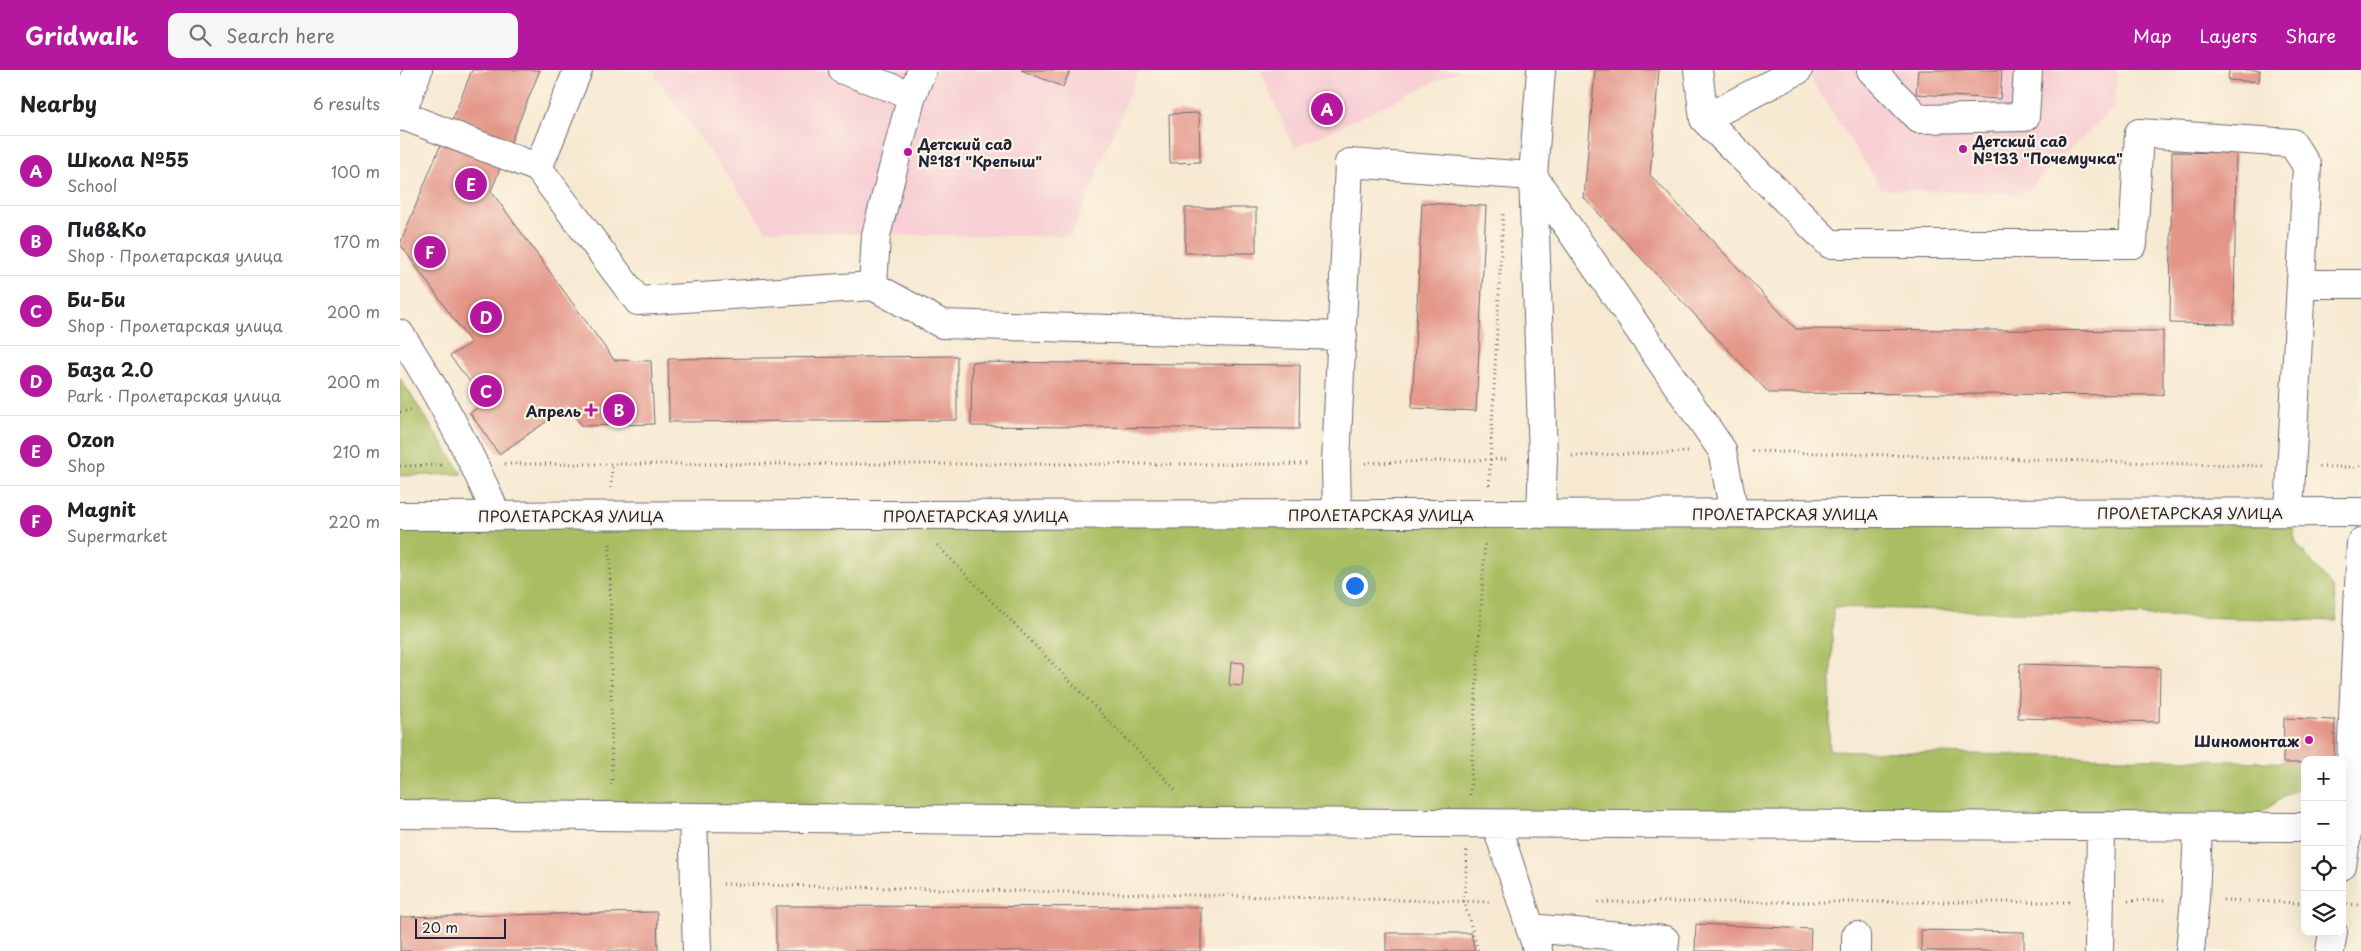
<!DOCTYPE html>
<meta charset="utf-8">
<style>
:root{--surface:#fff;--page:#f6f6f6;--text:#202124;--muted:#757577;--line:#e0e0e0;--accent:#b5179e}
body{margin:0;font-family:"Playpen Sans",sans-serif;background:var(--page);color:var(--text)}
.controls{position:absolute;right:15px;bottom:15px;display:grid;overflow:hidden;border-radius:10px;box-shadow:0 5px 20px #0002}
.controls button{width:45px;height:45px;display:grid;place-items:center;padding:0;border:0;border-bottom:1px solid var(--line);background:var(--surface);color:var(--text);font:25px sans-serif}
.scale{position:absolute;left:15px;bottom:12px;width:91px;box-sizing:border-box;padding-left:5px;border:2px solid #22223b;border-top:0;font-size:14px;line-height:18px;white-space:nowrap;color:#22223b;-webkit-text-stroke:4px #fcf5e5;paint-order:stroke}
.you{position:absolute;left:954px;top:515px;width:18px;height:18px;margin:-12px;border:4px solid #fff;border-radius:50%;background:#1a73e8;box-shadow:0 0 0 8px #1a73e833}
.badge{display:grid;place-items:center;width:32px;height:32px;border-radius:50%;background:var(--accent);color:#fff;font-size:16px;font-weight:700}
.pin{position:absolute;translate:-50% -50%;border:2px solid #fff;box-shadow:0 1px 5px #0006}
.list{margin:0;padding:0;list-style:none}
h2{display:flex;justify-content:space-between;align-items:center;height:65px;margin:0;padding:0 20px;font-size:21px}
h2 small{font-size:16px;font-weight:400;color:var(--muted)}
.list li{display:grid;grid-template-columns:32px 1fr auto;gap:15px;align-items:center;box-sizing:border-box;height:70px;padding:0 20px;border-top:1px solid var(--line)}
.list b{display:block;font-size:19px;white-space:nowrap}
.list p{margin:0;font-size:16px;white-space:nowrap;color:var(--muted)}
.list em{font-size:16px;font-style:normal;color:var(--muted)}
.icon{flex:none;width:28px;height:28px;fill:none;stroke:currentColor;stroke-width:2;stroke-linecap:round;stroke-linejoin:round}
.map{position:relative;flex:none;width:1961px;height:881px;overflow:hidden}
header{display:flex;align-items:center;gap:30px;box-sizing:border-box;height:70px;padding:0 25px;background:var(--accent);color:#fff}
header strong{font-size:24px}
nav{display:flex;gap:28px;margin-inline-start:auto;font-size:18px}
.search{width:350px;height:45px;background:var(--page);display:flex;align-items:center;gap:12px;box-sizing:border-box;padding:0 18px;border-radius:10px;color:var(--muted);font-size:19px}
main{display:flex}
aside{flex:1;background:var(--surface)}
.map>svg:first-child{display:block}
.built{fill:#f7cfd4}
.green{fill:#a9be62;stroke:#66704e}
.building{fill:#e39588}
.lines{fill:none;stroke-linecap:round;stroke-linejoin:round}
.minor-casing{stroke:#6d6870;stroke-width:30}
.path{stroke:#6d6870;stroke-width:3;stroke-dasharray:1 4;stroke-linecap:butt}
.minor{stroke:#fff;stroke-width:28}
.poi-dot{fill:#b5179e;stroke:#fcf5e5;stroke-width:2}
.labels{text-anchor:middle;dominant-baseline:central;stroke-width:4.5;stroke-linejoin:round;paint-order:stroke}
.poi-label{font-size:15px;font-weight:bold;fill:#22223b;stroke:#fcf5e5;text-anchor:start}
.street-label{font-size:15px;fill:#22223b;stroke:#fcf5e5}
</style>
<header>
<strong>Gridwalk</strong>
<div class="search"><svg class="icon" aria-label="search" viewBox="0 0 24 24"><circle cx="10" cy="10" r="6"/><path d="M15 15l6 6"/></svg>Search here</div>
<nav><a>Map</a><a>Layers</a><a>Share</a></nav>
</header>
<main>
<aside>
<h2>Nearby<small>6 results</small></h2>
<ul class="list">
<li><span class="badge">A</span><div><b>Школа №55</b><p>School</p></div><em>100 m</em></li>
<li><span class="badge">B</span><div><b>Пив&amp;Ко</b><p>Shop · Пролетарская улица</p></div><em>170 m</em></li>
<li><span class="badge">C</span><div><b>Би-Би</b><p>Shop · Пролетарская улица</p></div><em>200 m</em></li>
<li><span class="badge">D</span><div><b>База 2.0</b><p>Park · Пролетарская улица</p></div><em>200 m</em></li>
<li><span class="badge">E</span><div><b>Ozon</b><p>Shop</p></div><em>210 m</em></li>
<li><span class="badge">F</span><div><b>Magnit</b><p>Supermarket</p></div><em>220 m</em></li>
</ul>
</aside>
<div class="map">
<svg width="1961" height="881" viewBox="0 0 1961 881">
<rect width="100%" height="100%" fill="#fcf5e5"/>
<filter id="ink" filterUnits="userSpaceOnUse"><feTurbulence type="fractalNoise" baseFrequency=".02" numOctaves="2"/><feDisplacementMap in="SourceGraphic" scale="10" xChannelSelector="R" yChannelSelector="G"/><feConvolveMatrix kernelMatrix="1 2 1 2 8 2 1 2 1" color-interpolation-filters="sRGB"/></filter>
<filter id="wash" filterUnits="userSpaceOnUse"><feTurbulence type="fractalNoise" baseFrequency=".0096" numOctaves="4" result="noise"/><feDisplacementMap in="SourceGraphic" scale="20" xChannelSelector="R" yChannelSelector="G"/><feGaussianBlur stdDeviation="1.12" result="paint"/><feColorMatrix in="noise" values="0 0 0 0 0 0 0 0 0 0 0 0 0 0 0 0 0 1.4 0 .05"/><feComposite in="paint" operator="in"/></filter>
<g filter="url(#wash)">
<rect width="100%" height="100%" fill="#f7e9d1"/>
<path class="built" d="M257,0H739L671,166L476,165L366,160L255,5Z
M860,0H1061L894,78Z
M1405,0H1717L1714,38L1623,124L1482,119Z"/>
<path class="green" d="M0,308L62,404L0,406Z
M1889,442L1896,473L1933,518L1938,551L1433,537L1429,680L1905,693V713L1839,757L0,744V455Z"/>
<g id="blocks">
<path class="building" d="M72,0H140L110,74L52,51Z
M621,0H670L663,17Z
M1195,0H1259L1250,105L1396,259L1763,261V325L1369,323L1184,128Z
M1518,0H1602L1600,29L1516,24Z
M1829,0H1860L1859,12L1828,10Z
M799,43L800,92L770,93L769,44Z
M43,69L102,94L91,121L214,290L251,291L254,354L182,356L168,337L99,384L70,343L86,332L50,286L71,273L0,174Z
M1772,82L1836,83L1834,254L1770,253Z
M1022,133L1086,136L1076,341L1012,338Z
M785,138H856V183H785Z
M557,286V350L269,352L268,289Z
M572,292L900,295L899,359L571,356Z
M831,592L844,593L842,616L829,615Z
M1620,594L1760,598L1759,652L1618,648Z
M1884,648L1935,650L1934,690H1905V693H1883Z
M376,836L801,837V881H376Z
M257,842L258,881H0V847Z
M1296,854L1411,859L1410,881H1295Z
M1521,860L1624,862V881H1521Z
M986,863H1071L1075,881H986Z"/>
</g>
</g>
<g filter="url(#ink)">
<use href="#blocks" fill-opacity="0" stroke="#6d6870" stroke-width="1"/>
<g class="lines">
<defs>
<path id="minor" d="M178,0L138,98L238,231L473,216L542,254L943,266
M443,0L512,25L476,165L473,216
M1298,0L1304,49L1430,174H1733L1739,63L1892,73L1907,96L1889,442
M1471,0L1519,49L1625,47L1628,0
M512,25L522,0
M1,45L138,98
M0,47L18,0
M1304,49L1398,0
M1133,106L1322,380L1334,443
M1133,106L1143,387L1141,444
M1902,214H1961
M0,264C38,322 70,382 97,446
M937,444L936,394L949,93L1133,106L1141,0
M0,446L1961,442
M0,744L807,752L1905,757
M293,747L297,881
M1096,754L1138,881
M1942,796L1948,757L1961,473
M1130,858L1265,870L1264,881
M1456,881V866
M1699,881L1701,756
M1790,881L1795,829L1798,757
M1930,881L1933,862"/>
</defs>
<use href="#minor" class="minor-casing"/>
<path class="path" d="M0,342L13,340
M1352,381L1863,396
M1172,386L1288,382
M965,393L1113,389
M105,394H908
M0,396L41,395
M1919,397H1961
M1089,415L1103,144
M211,418L212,394
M210,474L212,718
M537,475L777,721
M1070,725L1085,471
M1067,781L1064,831L1078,881
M323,814L1092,832
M1823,830L1905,833
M1728,831L1767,830
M1198,832H1672
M1947,834L1961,835"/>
<use href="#minor" class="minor"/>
</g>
</g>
<g class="poi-dot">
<circle cx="1563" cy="79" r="5"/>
<circle cx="508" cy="82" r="5"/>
<path d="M188.5 332.5h5v5h5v5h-5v5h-5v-5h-5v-5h5z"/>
<circle cx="1909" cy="670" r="5"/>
</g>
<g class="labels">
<g class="poi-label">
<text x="1573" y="70">Детский сад<tspan x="1573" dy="17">№133 "Почемучка"</tspan></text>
<text x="518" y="73">Детский сад<tspan x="518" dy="17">№181 "Крепыш"</tspan></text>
<text x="181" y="340" text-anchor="end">Апрель</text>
<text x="1899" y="670" text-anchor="end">Шиномонтаж</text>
</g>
<g class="street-label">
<text x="1790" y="442">ПРОЛЕТАРСКАЯ УЛИЦА</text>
<text x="1385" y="443">ПРОЛЕТАРСКАЯ УЛИЦА</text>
<text x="981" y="444">ПРОЛЕТАРСКАЯ УЛИЦА</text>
<text x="171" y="445">ПРОЛЕТАРСКАЯ УЛИЦА</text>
<text x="576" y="445">ПРОЛЕТАРСКАЯ УЛИЦА</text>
</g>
</g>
</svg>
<div class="controls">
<button>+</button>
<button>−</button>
<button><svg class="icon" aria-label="locate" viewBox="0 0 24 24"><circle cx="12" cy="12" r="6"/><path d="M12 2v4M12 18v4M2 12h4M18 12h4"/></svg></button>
<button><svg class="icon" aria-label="layers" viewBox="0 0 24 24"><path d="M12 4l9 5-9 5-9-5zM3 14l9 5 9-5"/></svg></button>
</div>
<div class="scale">20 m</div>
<div class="you"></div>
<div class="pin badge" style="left:927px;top:39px">A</div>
<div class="pin badge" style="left:219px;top:340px">B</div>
<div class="pin badge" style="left:86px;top:321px">C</div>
<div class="pin badge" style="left:86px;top:247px">D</div>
<div class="pin badge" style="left:71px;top:114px">E</div>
<div class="pin badge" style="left:30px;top:182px">F</div>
</div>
</main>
